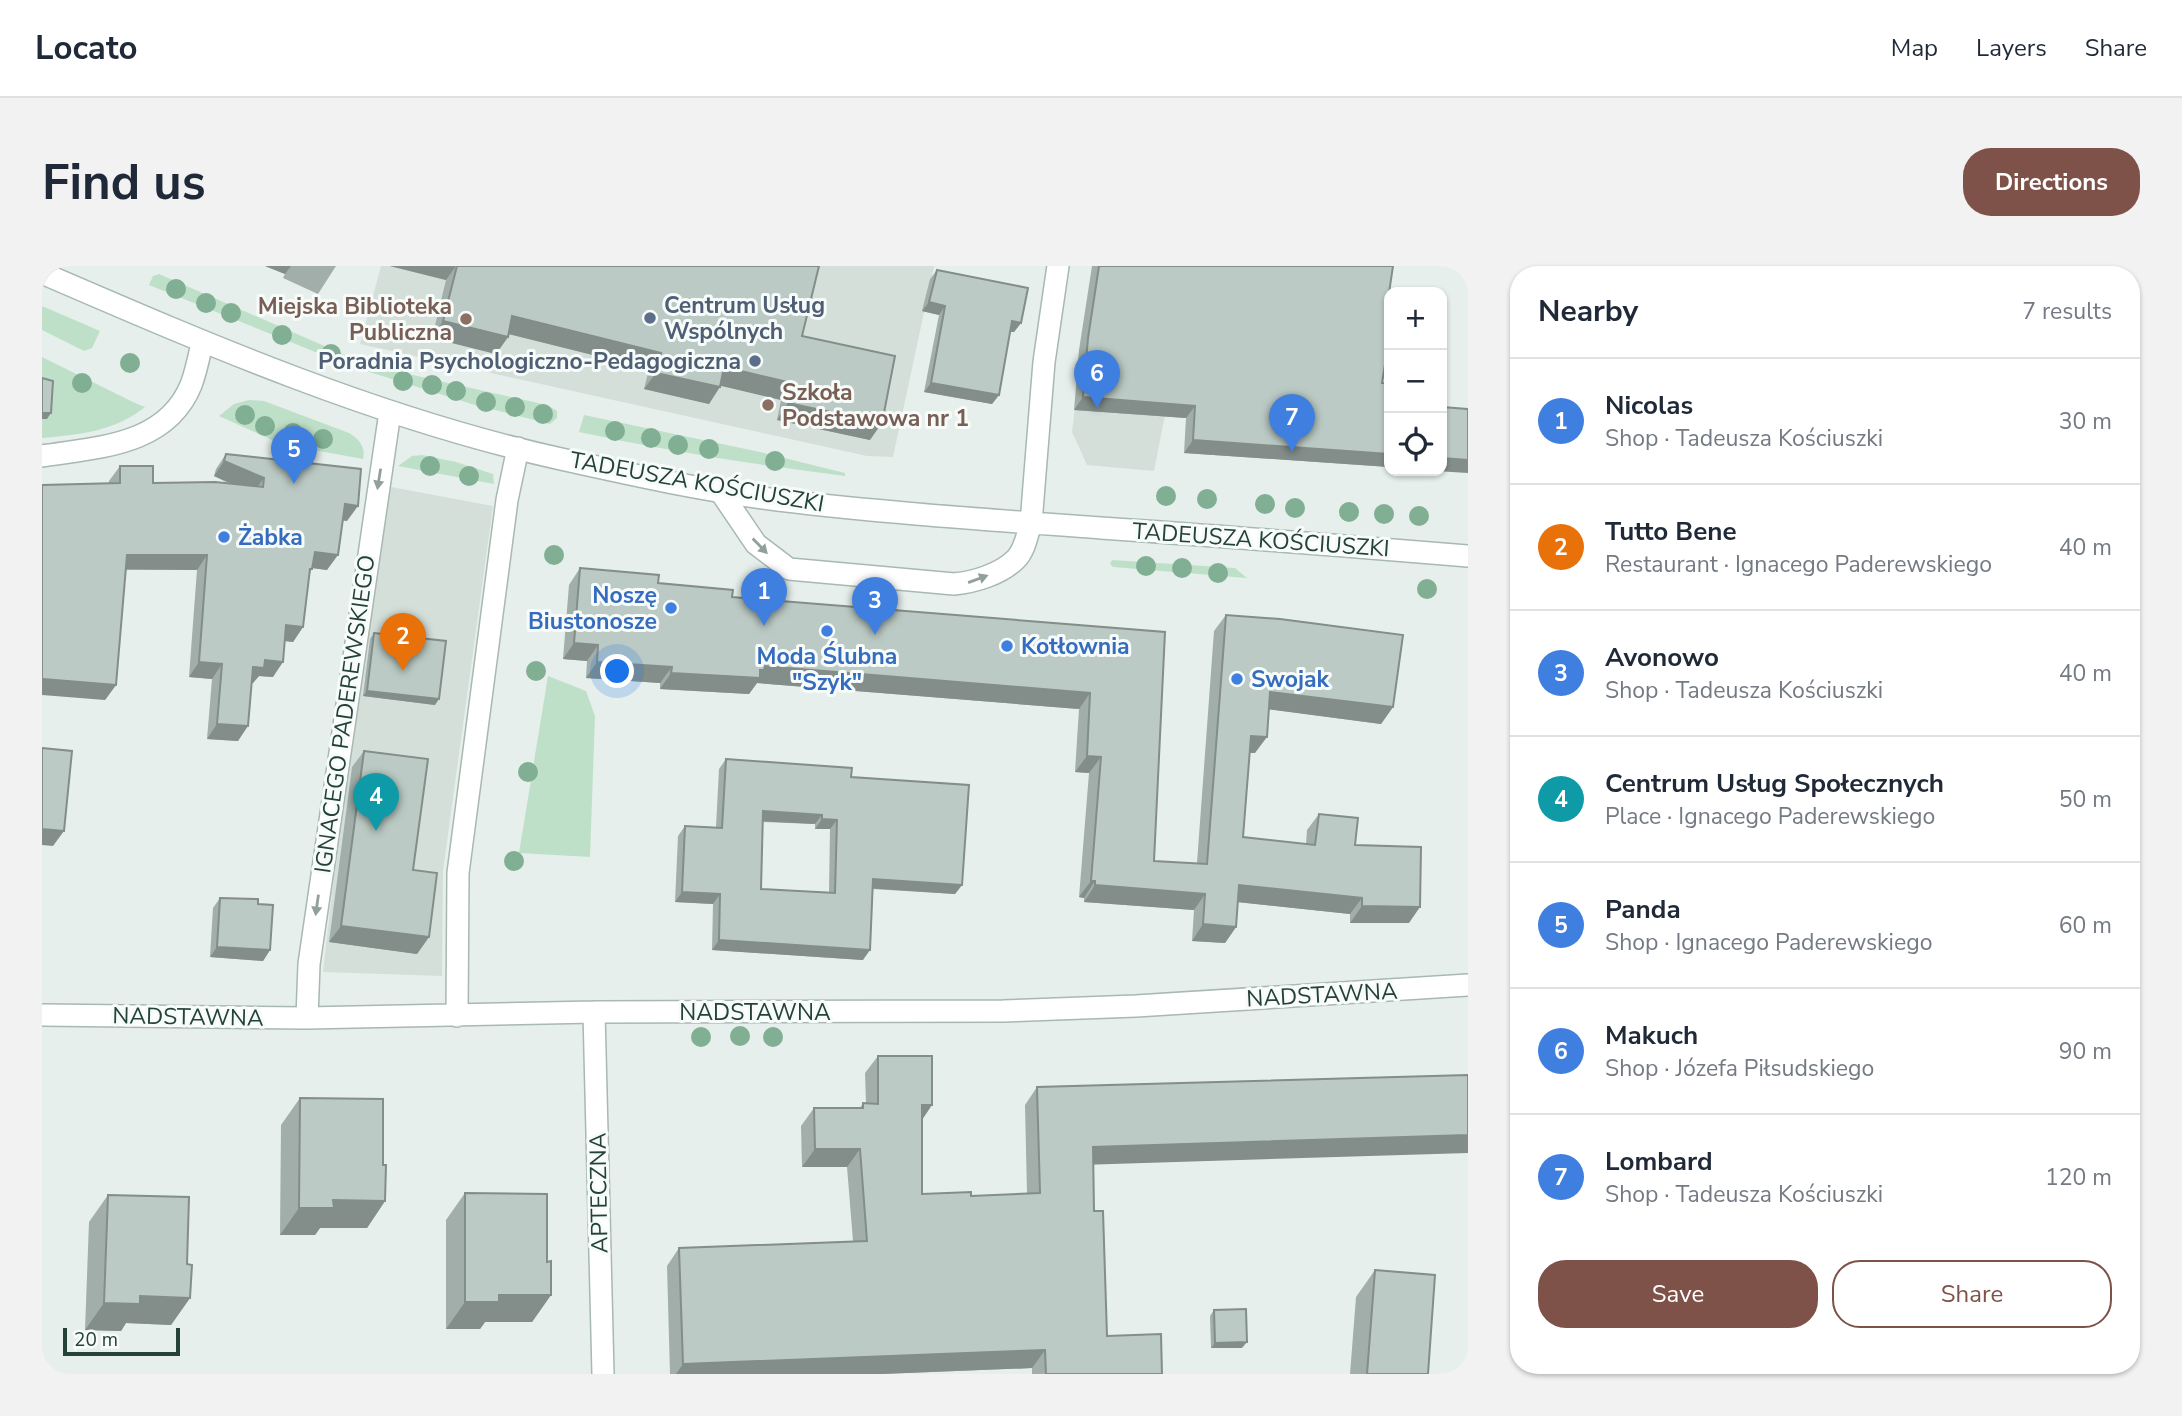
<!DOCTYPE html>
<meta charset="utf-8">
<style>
:root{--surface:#fff;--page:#f2f2f3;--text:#1f2937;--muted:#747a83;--line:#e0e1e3;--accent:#7f5249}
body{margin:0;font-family:"Nunito Sans",sans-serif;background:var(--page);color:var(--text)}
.controls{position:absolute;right:21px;top:21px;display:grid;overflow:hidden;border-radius:14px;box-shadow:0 2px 5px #0004}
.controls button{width:63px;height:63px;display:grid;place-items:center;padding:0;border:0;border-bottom:2px solid var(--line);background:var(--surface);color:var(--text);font:35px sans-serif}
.scale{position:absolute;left:21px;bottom:18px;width:117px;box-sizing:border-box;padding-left:7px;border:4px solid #24423a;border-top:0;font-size:19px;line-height:24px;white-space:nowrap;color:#24423a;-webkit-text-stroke:5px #f7fbf9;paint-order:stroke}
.you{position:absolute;left:576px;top:406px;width:24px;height:24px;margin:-18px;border:5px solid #fff;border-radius:50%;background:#1a73e8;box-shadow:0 0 0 10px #1a73e833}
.badge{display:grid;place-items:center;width:46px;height:46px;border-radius:50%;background:var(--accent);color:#fff;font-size:23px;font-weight:700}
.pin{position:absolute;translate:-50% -58px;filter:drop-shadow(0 2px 4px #0008)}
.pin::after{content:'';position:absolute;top:37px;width:24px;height:21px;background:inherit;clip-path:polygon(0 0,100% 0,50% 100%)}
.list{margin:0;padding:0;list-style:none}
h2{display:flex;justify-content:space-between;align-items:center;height:91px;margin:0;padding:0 28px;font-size:30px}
h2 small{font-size:23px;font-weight:400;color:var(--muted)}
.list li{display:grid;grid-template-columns:46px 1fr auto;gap:21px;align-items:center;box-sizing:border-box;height:126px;padding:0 28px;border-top:2px solid var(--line)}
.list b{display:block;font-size:26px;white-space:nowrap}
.list p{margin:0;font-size:23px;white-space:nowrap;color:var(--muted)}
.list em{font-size:23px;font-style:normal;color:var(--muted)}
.actions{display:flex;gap:14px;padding:21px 28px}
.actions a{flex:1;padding:16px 0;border:2px solid var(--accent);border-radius:28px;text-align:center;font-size:24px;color:var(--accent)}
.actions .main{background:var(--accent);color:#fff}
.icon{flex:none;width:38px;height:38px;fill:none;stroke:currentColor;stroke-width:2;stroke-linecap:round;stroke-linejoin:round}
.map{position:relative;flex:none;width:1426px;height:1108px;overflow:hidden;border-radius:28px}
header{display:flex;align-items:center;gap:42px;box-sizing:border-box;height:98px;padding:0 35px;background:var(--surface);border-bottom:2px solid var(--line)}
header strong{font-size:33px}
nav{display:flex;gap:38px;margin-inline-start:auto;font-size:24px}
.intro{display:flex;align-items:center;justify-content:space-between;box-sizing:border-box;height:168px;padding:0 42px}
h1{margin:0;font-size:49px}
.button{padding:18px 32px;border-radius:28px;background:var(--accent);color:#fff;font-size:24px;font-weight:700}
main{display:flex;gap:42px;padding:0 42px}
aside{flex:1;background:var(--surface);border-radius:28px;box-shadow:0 2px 5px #0004}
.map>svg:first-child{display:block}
.built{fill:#d4dfda}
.green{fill:#bfe0c8}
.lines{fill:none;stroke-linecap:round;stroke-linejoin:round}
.minor-casing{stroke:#a8b8b2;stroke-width:24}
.minor{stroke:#fff;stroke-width:21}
.tree{fill:#80af93}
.wall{fill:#a1aea9;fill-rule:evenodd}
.shaded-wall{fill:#838d89}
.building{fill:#bbcac4;stroke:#838d89;stroke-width:2;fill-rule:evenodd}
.oneway{fill:#92a09c}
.service-dot{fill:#5c6f8a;stroke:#f7fbf9;stroke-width:2.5}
.education-dot{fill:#8d6e63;stroke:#f7fbf9;stroke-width:2.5}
.shop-dot{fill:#3f7fe0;stroke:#f7fbf9;stroke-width:2.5}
.labels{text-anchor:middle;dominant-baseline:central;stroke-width:6;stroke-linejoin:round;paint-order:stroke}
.service-label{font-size:23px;font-weight:bold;fill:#4e5e75;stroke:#f7fbf9;text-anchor:start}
.education-label{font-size:23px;font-weight:bold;fill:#785e54;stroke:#f7fbf9;text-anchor:end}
.street-label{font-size:23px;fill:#24423a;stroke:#f7fbf9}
.shop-label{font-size:23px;font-weight:bold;fill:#366cbe;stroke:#f7fbf9;text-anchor:start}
</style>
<header>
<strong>Locato</strong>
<nav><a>Map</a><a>Layers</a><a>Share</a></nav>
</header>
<div class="intro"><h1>Find us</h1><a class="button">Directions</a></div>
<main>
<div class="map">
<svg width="1426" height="1108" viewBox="0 0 1426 1108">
<rect width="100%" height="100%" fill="#e6efeb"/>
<path class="built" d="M339,0H892L851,191L825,190L318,78Z
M1051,0H1152L1112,205L1045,199L1030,166Z
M349,221L451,240L401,605L400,710L281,706L312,434Z"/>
<path class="green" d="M117,8L326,99L505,139L515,145V152L508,158L433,139L308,100L107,19L111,10Z
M0,40L58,65L50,82L42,85L0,64Z
M0,91L93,137L103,141C74,165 36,169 0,172Z
M207,134L222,135L307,167C317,173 324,181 321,193L239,178L177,150L192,138Z
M542,149L718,186L803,207V210C714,199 625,185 537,166Z
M380,189L414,196L451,208L452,218L356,200L370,190Z
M1070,294L1193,302L1205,312L1071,301L1068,298Z
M506,410L544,425L553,450L548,591L477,587Z"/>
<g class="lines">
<defs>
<path id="minor" d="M0,7C169,80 338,153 519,193C591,209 663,225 736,234C843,247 951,254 1059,262C1181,270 1304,280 1426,290
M0,190C56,181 124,180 149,119C154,106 157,91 160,77
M678,225L714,278L747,303L912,318C933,316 959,308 974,293C983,284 985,269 989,257L1002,96L1016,0
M552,746L561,1108
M0,749L265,752L552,746L961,745L1094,740L1426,719
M415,750L416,607L465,234L476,182
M265,752L267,698L348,146"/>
</defs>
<use href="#minor" class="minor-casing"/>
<use href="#minor" class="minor"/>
</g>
<g class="tree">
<circle cx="134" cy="23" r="10"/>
<circle cx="164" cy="37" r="10"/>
<circle cx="189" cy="47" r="10"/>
<circle cx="240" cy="69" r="10"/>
<circle cx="289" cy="88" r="10"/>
<circle cx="88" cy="97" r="10"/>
<circle cx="361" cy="115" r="10"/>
<circle cx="40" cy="117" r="10"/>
<circle cx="390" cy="119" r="10"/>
<circle cx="414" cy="125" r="10"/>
<circle cx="444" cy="136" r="10"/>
<circle cx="473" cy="141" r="10"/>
<circle cx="501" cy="148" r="10"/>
<circle cx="203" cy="149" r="10"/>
<circle cx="223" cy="160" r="10"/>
<circle cx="573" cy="165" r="10"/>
<circle cx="251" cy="167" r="10"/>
<circle cx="609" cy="172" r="10"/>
<circle cx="281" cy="173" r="10"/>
<circle cx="636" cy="179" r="10"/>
<circle cx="667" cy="183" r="10"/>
<circle cx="733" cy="195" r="10"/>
<circle cx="388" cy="200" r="10"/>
<circle cx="427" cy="210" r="10"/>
<circle cx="1124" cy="230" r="10"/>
<circle cx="1165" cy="233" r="10"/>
<circle cx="1223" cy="238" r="10"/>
<circle cx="1253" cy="242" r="10"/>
<circle cx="1307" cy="246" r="10"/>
<circle cx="1342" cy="248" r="10"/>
<circle cx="1377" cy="250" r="10"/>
<circle cx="512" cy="289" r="10"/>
<circle cx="1104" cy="300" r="10"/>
<circle cx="1140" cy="302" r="10"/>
<circle cx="1176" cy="307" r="10"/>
<circle cx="1385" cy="323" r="10"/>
<circle cx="494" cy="405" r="10"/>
<circle cx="486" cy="506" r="10"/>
<circle cx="472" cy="595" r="10"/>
<circle cx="698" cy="770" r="10"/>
<circle cx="659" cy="771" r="10"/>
<circle cx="731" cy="771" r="10"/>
</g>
<path class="wall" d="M223,0H294L276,28L241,12L243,8Z
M348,0H777L760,70L828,174L735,154L739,134L678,119L667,138L602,123L607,103L466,68V71L454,88L390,72L404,14Z
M1050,0H1351L1343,54L1340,117L1347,118V201L1142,187L1144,152L1032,144L1037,84Z
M895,4L979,57L972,66H968L957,129L950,138L882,126L897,49L880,45L888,13Z
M184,188L305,255L300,254L285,304L270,302L268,307L261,361L251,376L243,375L231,411L217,410L211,417H209L196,475L165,473L170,413L147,411L155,304H83L74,419L63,434L67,215L78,200L111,217L188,218L172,210L174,203Z
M538,302L690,331L1123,366L1112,595L1155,597L1172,365L1184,349L1351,441L1339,458L1227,443L1213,487H1207L1201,571L1264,578L1265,564L1277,548L1313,579L1367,657H1308V648L1196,636L1194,661L1183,677L1150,675L1152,644L1042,636V632L1037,631L1047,507L1033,506L1037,443L715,417L707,428L618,423V417L544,412L545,395L521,393L527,319Z
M332,367L393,439L321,430L328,373Z
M322,485L371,604L387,671L375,688L287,676L310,501Z
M684,493L809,511L920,619L913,628L830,623L821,694L670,684L671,638L633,636L636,570L643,560L674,561L677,503ZM721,556L773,558V563H788L787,626L719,623Z
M178,632L228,684L221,695L168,691L171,642Z
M836,790L880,854V928L929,930L985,928L983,839L995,821L1051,899L1052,945L1065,1070L1120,1108H990V1102L839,1108H628L625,1000L637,982L811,975L805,901H760L759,860L772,842H818L821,837H824L823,807Z
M258,832L341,899L343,935L325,962H278L273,969H238L239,859Z
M423,927L505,996L509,1029L490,1056H443L438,1063H404V954Z
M66,929L145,998L148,1032L129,1059L84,1057L79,1065L43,1064L47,956Z
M1333,1004L1386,1108H1308L1314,1031Z
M1172,1044L1200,1082H1169L1168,1050Z"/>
<path class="shaded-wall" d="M223,0H249L243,8Z
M348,0H414L404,14Z
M887,36L903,40L897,49L880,45Z
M470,50L619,87L607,103L459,66Z
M401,55L466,71L454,88L390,72Z
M970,55L979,57L972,66L964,65Z
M682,101L750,117L739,134L671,118Z
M614,107L678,121L667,138L602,123Z
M889,117L957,129L950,138L882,126Z
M1041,131L1153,140L1144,152L1032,144Z
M746,137L840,157L828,174L735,154Z
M0,147H9L5,153H0Z
M1151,174L1347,188V201L1142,187Z
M1400,192L1426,194V207L1394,205H1400Z
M182,195L222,212L211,227L172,210Z
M303,238L316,240L305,255L292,253Z
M273,286L296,289L285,304L262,301Z
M85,289H165L155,304L74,303Z
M244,359L261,361L251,376L234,374Z
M532,377L556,379L545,395L521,393Z
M223,394L241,396L231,411L217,410L211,417L200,416L211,401Z
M157,396L180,398L170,413L147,411Z
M555,396L630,401L618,417L544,412Z
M723,400L1048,427L1037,443L715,417L707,428L618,423L629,407L718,404Z
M2,413L74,419L63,434L0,429V416Z
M325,425L397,433L393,439L321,430Z
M1228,426L1351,441L1339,458L1217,442Z
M175,458L206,460L196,475L165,473Z
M1209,470L1225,471L1213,487L1197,486Z
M1045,490L1059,491L1047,507L1033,506Z
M721,545L780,549L773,558L715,555Z
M780,553L795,554L788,563H773Z
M0,563L22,565L11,580L0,579Z
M831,613L920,619L913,628L824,622Z
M1049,615H1053L1042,632L1037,631Z
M1053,619L1163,628L1152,644L1042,636Z
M1197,619L1320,632L1308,648L1185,635Z
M640,626L678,628L671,638L633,636Z
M1320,640L1378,641L1367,657H1308Z
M1161,658L1194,661L1183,677L1150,675Z
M299,660L387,671L375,688L287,676Z
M677,674L828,684L821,694L670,684Z
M175,681L228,684L221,695L168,691Z
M880,839H890L878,857Z
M1426,869V887L1038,899L1051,881Z
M773,883H818L805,901H760Z
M291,934L343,935L325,962H278L273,969H238L257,942Z
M457,1029H509L490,1056H443L438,1063H404L423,1036Z
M98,1030L148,1032L129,1059L84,1057L79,1065L43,1064L62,1037Z
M1205,1076L1200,1082H1169L1173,1077Z
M1003,1084L990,1102L839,1108H634L641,1098Z"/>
<path class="building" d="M415,0H777L760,70L853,90L840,157L746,137L750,117L682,101L678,121L614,107L619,87L470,50L466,71L401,55Z
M1057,0H1351L1343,54H1347V75L1340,117L1347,118V188L1151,174L1153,140L1041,131L1046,72Z
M895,4L986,22L979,57L970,55L957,129L889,117L903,40L887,36Z
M0,112L11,115L9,147H0Z
M1400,141L1426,143V194L1400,192Z
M184,188L319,203L316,240L303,238L296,289L273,286L270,303H268L261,361L244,359L241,396L223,394L222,402L211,401L206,460L175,458L180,398L157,396L165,289H85L74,419L2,413V423H0V219L78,217V200H111V217L173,216L221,221L222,212L182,195Z
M538,302L617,309L616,317L691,324L690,331L1123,366L1112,595L1165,598L1184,349L1238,353L1361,369L1351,441L1228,426L1225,471L1209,470L1201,571L1273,579L1277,548L1316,552L1313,579L1379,581L1378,641L1320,640V632L1197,619L1194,661L1161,658L1163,628L1053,619V615H1049L1059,491L1045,490L1048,427L723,400L722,404H718V412L629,407L630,401L555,396L556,379L532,377Z
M332,367L404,375L397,433L325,425Z
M0,482L30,485L22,565L0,563Z
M322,485L386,493L371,604L395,607L387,671L299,660Z
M684,493L810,502L809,511L927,519L920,619L831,613L828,684L677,674L678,628L640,626L643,560L680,562ZM721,545L780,549V553L795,554L793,627L719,623Z
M178,632L216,633V638L231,639L228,684L175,681Z
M836,790H890V839H880V928L929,926V930L998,927L995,821L1426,809V869L1051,881L1052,945H1061L1065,1070L1119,1068L1120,1108H1004L1003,1084L641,1098L637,982L825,975L818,883H773L772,842H821V837L836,838Z
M258,832L341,833V899H344L343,935L291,934L292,942H257Z
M423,927L505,928V996L509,995V1029H457V1036H423Z
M66,929L147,931L145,998L150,999L148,1032L98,1030V1038L62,1037Z
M1333,1004L1393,1009L1386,1108H1325Z
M1204,1043L1205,1076L1173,1077L1172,1044Z"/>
<defs><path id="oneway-solid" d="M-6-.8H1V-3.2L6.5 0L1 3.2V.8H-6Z" transform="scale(1.75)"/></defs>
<g class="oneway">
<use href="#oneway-solid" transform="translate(337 213) rotate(99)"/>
<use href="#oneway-solid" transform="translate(718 280) rotate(46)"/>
<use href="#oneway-solid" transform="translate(936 313) rotate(-20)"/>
<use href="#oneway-solid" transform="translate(275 639) rotate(98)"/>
</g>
<g class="service-dot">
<circle cx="608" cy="52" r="7"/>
<circle cx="713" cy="95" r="7"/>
</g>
<g class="education-dot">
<circle cx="424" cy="53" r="7"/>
<circle cx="726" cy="139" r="7"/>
</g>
<g class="shop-dot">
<circle cx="182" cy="271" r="7"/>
<circle cx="629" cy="342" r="7"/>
<circle cx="785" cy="365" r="7"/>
<circle cx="965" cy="380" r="7"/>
<circle cx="1195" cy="413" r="7"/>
</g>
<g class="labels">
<g class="service-label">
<text x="622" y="39">Centrum Usług<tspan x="622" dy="26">Wspólnych</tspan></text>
<text x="699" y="95" text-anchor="end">Poradnia Psychologiczno-Pedagogiczna</text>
</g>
<g class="education-label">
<text x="410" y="40">Miejska Biblioteka<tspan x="410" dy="26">Publiczna</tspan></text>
<text x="740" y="126" text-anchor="start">Szkoła<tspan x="740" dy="26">Podstawowa nr 1</tspan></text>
</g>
<g class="street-label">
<text transform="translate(655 216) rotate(10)">TADEUSZA KOŚCIUSZKI</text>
<text transform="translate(1219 274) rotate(4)">TADEUSZA KOŚCIUSZKI</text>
<text transform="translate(303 448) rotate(-82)">IGNACEGO PADEREWSKIEGO</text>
<text transform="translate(1280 729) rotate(-3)">NADSTAWNA</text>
<text x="713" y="746">NADSTAWNA</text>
<text transform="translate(146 751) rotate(1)">NADSTAWNA</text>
<text transform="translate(557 927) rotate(-91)">APTECZNA</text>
</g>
<g class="shop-label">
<text x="196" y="271">Żabka</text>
<text x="615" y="329" text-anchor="end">Noszę<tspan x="615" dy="26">Biustonosze</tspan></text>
<text x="979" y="380">Kotłownia</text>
<text x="785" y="390" text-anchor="middle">Moda Ślubna<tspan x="785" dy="26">"Szyk"</tspan></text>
<text x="1209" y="413">Swojak</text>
</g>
</g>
</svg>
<div class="controls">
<button>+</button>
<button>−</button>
<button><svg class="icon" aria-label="locate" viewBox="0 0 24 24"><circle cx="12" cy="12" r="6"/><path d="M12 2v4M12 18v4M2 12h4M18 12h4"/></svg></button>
</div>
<div class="scale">20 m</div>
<div class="you"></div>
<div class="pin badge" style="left:722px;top:360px;background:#3f7fe0">1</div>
<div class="pin badge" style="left:361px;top:405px;background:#e8710a">2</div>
<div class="pin badge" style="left:833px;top:369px;background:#3f7fe0">3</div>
<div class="pin badge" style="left:334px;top:565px;background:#0f9aa8">4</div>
<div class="pin badge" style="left:252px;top:218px;background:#3f7fe0">5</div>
<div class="pin badge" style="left:1055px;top:142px;background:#3f7fe0">6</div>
<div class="pin badge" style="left:1250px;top:186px;background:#3f7fe0">7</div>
</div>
<aside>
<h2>Nearby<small>7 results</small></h2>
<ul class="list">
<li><span class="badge" style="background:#3f7fe0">1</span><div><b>Nicolas</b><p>Shop · Tadeusza Kościuszki</p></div><em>30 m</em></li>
<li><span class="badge" style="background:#e8710a">2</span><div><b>Tutto Bene</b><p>Restaurant · Ignacego Paderewskiego</p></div><em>40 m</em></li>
<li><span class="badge" style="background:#3f7fe0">3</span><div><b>Avonowo</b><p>Shop · Tadeusza Kościuszki</p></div><em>40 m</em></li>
<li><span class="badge" style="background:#0f9aa8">4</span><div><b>Centrum Usług Społecznych</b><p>Place · Ignacego Paderewskiego</p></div><em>50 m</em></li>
<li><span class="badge" style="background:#3f7fe0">5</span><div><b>Panda</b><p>Shop · Ignacego Paderewskiego</p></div><em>60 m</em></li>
<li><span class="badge" style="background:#3f7fe0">6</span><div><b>Makuch</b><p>Shop · Józefa Piłsudskiego</p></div><em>90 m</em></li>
<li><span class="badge" style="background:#3f7fe0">7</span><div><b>Lombard</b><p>Shop · Tadeusza Kościuszki</p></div><em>120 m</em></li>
</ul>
<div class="actions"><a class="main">Save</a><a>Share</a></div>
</aside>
</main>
